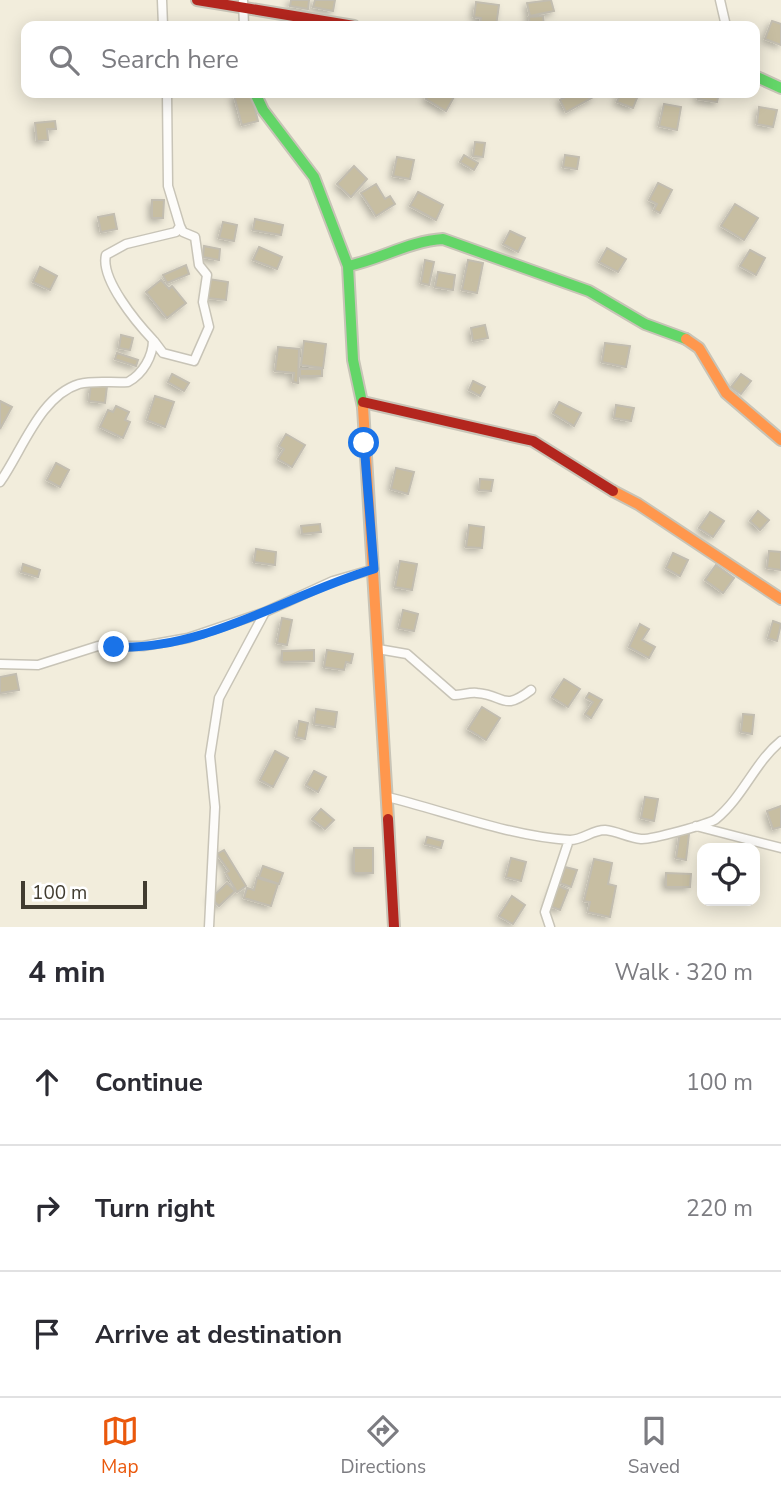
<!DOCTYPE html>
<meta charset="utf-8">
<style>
:root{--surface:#fff;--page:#f7f7f7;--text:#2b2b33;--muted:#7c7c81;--line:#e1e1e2;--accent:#ea580c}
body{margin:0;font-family:"Nunito Sans",sans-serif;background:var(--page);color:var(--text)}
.controls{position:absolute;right:21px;bottom:21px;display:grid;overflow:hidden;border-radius:14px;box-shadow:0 4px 18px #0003}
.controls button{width:63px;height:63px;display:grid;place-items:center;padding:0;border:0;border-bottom:2px solid var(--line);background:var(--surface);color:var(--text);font:35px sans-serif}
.scale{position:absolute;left:21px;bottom:18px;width:126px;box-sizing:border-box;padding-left:7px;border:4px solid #413c30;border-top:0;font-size:19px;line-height:24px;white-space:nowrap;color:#413c30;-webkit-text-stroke:5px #fff;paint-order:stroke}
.stop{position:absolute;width:21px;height:21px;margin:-16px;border:5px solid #1a73e8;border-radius:50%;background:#fff}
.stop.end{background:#1a73e8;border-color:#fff;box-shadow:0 2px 7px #0008}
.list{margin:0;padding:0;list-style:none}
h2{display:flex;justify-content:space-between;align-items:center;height:91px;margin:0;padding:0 28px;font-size:30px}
h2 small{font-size:23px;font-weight:400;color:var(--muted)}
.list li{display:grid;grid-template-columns:46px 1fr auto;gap:21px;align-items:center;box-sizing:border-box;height:126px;padding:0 28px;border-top:2px solid var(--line)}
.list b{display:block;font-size:26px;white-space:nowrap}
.list em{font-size:23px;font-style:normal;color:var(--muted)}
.icon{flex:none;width:38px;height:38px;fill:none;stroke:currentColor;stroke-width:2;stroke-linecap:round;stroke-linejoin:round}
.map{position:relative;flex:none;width:781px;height:927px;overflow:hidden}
.search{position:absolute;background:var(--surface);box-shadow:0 4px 18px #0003;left:21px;right:21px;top:21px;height:77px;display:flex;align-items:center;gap:18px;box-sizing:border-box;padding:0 24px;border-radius:14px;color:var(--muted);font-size:26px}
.sheet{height:469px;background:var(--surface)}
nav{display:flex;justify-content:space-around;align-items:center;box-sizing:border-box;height:98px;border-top:2px solid var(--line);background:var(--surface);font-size:19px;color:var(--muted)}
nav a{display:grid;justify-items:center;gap:4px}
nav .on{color:var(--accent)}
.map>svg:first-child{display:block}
.building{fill:#c7bea2;stroke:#c2bdb0;stroke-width:2;filter:url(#shadow)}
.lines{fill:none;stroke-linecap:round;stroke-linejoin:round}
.street-casing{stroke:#c8c4b7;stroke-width:11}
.fast-casing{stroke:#c8c4b7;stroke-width:14}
.slow-casing{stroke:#c8c4b7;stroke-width:14}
.jam-casing{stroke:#c8c4b7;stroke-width:14}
.street{stroke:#fdfcfa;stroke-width:8}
.fast{stroke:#63d668;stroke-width:10}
.slow{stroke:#ff974d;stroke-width:10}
.jam{stroke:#b3261e;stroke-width:10}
.route{stroke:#1a73e8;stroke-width:9}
</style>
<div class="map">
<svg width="781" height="927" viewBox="0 0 781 927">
<defs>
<filter id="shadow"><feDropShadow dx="-3" dy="3" stdDeviation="3.5" flood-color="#0004"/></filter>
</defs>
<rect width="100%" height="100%" fill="#f2eddc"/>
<path class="building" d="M291,0H309L308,9L290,6Z
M315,0H335L333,11L313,7Z
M551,0L554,11L530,16L527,3Z
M476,2L499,5L496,26H480L481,18L474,17Z
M543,16L544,26H530L529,17Z
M772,21L781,24V45L765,39Z
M251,93L258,121L242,125L234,95Z
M430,93H452L455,95L446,111L426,99Z
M573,93H591L593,97L566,112L560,100Z
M621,93H639L633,108L617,102Z
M699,93H719L717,102L698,99Z
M664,104L681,107L677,130L659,126Z
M759,107L777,110L773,127L757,124Z
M55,121L56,129H47L48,140L37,141L35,123Z
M475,142L485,143L483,157L473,156Z
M464,155L478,163L474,170L460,162Z
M565,155L579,157L577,169L563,167Z
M397,157L414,160L410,179L393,176Z
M354,166L367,179L351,197L337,184Z
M658,183L672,190L660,213L654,210L657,204L649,200Z
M376,184L385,199L390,196L395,204L376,216L361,193Z
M418,192L443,205L436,220L410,206Z
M152,200H164L163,218H152Z
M735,204L758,218L744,240L721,226Z
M114,214L117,229L101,232L98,217Z
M255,219L283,225L281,235L253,230Z
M223,222L237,225L234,241L219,238Z
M510,231L525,238L518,252L503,244Z
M204,246L220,249L219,260L203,257Z
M259,247L282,257L277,269L253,260Z
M607,248L626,259L618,272L599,262Z
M750,250L765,258L756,275L740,266Z
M425,260L434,262L429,285L421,283Z
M468,260L483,263L477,293L462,290Z
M186,265L189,274L167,283L163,275Z
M40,267L57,276L50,290L33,282Z
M438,272L455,275L453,290L435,287Z
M209,279L228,282L226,300L207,298Z
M161,280L169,289L172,286L186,303L167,318L146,292Z
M485,325L488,338L473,341L471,328Z
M121,335L133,338L130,350L119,348Z
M304,341L326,344L323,368L301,365Z
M605,343L630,346L626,367L602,362Z
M278,347L299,349L298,383L293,382L294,373L275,371Z
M117,353L138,360L136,366L115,359Z
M300,369H322V376H300Z
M172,374L189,383L184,391L168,382Z
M741,374L751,381L741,394L731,387Z
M473,381L485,387L480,396L469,390Z
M91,384L107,386L105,403L89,401Z
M155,396L174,402L165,427L147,420Z
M0,401L12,407L0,429Z
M559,402L581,413L574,426L553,413Z
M616,405L634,408L631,421L614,418Z
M116,406L129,412L125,420L130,422L123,438L100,427L108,410L113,412Z
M286,434L305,445L292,467L278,459L284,449L279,446Z
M56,463L69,470L60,487L47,480Z
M396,468L414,472L408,494L391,489Z
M480,479L493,480L491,491L479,490Z
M758,511L769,520L760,530L750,521Z
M710,512L724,521L713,537L699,528Z
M320,524L321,532L302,534L301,526Z
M469,525L484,527L482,548L466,547Z
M256,549L276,552L275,565L254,562Z
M769,551L781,552V570L767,568Z
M673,553L688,560L680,576L666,568Z
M400,561L417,564L412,590L395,587Z
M23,564L40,570L38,577L21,572Z
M716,565L734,578L723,593L705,580Z
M403,610L418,614L414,631L399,628Z
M282,618L292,620L287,645L277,643Z
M773,621L781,624L777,641L768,638Z
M640,624L649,629L642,640L655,647L649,658L629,647Z
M314,650V661L282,662V651Z
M327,650L353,654L351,663L346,662L344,670L324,667Z
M16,674L19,690L0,693V677Z
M564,679L580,689L568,707L552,697Z
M589,693L602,700L591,718L585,714L593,702L586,698Z
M482,707L500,718L486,740L468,729Z
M316,709L337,712L335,727L314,724Z
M743,714L754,715L752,734L741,732Z
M299,721L308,723L305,739L296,737Z
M275,751L288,758L273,787L260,780Z
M314,771L326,777L318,792L306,785Z
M645,797L658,799L654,821L641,818Z
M781,806V827L773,829L767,811Z
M321,809L334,820L325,829L312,819Z
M680,832L689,834L686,860L676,858Z
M427,837L443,841L441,848L425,844Z
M354,848H373V873H354Z
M224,850L246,886L237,892L226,873L229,871L217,854Z
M511,858L526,862L521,881L506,877Z
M594,859L612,863L608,884L616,886L610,917L588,912L590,902L584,901Z
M263,866L283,873L279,884L259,877Z
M565,867L577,870L571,887L560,883Z
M666,873L691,874L690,887H666Z
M257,878L278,884L271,906L244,898L247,888L254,890Z
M227,883L235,891L219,906L211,898Z
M556,885L568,890L560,910L547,905Z
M512,896L525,905L513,924L499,916Z"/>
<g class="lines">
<defs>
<path id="street" d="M162,0L163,26
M243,0L244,26
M720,0L726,26
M154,341L163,353L194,361L209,327L203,302L207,275L199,265L195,237L183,232L180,226L168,186L167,93
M0,482C22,451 40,396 79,384C94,380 112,383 128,382C143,374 153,356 153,340C137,323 100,279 106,255L126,244L176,232L180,226
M378,649L407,654L454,695C462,695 470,692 477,693C505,695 502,712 531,690
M0,664L38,665L98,646H143L188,638L265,612L333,581L374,569
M388,797C444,811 513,837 570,840C583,840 592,830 605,830C617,831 629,838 641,839C650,840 709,824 716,819C743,797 755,762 781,741
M696,826L781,848
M209,927L215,807L210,756L219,698L265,612
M550,927L545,912L569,840"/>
<path id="fast" d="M755,76L781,88
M255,93L263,110L314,177L348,266L353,360L363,407
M348,266C381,259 410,241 443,239L589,291L645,324L686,339"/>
<path id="slow" d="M686,339L699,348L726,393L781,440
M363,407L388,819
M613,491L638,504L781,599"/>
<path id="jam" d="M197,0L354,26
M363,402L533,441L613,491
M388,819L394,927"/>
</defs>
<use href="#street" class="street-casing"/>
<use href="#fast" class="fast-casing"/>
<use href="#slow" class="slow-casing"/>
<use href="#jam" class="jam-casing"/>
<use href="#street" class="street"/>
<use href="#fast" class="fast"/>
<use href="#slow" class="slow"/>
<use href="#jam" class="jam"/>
</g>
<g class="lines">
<path class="route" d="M114,647C206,651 289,594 374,569L364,443"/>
</g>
</svg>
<div class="controls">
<button><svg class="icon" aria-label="locate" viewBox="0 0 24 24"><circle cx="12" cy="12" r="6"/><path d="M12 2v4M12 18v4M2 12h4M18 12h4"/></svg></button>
</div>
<div class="scale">100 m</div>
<div class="stop" style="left:364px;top:443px"></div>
<div class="stop end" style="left:114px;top:647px"></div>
<div class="search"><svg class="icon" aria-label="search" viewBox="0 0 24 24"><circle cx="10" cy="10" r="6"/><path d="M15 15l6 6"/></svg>Search here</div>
</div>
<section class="sheet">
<h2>4 min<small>Walk · 320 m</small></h2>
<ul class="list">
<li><svg class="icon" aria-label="ahead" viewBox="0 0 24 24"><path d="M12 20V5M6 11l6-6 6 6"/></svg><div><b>Continue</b></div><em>100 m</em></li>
<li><svg class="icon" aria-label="right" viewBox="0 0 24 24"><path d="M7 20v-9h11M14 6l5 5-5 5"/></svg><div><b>Turn right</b></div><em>220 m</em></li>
<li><svg class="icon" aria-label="arrive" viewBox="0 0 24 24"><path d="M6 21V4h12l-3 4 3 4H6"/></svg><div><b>Arrive at destination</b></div></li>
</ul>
</section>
<nav>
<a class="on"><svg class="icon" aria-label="map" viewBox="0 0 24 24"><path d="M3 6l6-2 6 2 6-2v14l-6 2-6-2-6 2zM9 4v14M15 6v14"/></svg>Map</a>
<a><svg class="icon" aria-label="directions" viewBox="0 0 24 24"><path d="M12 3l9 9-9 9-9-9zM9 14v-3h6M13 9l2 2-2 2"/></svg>Directions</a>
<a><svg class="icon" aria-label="saved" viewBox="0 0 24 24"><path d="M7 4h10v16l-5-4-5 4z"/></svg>Saved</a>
</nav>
